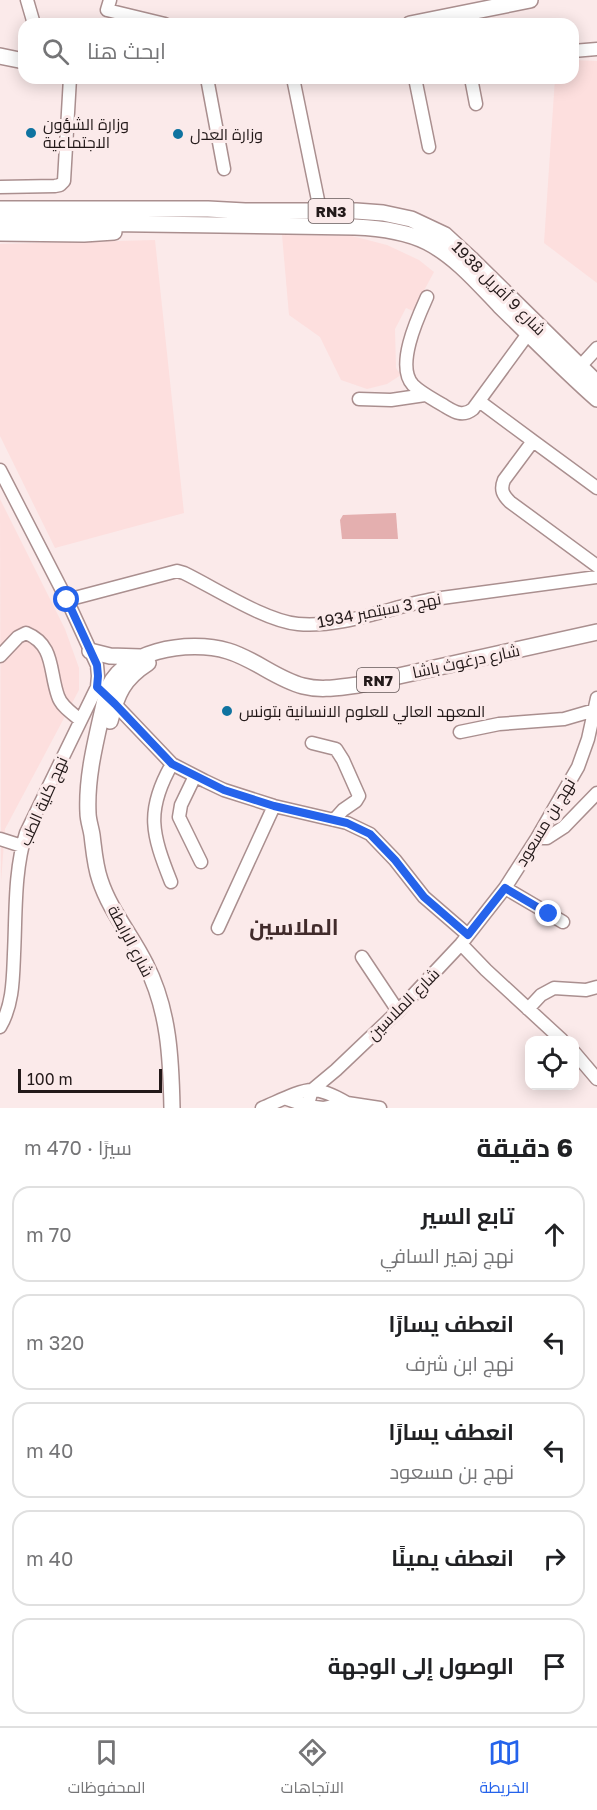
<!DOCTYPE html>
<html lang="ar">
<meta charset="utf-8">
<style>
:root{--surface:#fff;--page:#f6f6f6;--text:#202124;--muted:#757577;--line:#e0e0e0;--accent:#2563eb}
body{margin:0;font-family:"Golos Text",Cairo,sans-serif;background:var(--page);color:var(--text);direction:rtl}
.controls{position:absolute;right:18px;bottom:18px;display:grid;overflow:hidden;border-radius:12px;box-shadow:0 3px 15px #0003}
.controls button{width:54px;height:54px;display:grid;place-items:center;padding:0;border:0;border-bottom:2px solid var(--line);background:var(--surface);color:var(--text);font:30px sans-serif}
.scale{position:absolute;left:18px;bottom:15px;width:144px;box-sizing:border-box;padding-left:6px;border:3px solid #231919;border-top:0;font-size:16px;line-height:21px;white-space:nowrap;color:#231919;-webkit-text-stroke:4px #fbeaea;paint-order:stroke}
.stop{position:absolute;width:18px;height:18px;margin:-14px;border:4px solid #2563eb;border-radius:50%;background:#fff}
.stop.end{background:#2563eb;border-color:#fff;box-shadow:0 2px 6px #0008}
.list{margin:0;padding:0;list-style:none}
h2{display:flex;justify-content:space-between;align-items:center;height:78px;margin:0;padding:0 24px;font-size:26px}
h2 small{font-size:20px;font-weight:400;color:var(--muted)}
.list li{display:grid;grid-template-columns:39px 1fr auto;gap:18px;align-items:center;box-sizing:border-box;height:96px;margin:0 12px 12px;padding:0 12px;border:2px solid var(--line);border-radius:18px}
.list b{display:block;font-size:22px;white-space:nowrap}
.list p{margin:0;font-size:20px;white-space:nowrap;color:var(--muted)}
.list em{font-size:20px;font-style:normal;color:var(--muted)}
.icon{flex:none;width:33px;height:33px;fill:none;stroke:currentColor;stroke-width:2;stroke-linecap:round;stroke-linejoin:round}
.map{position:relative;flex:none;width:597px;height:1108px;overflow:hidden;direction:ltr}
.search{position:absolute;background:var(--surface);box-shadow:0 3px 15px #0003;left:18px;right:18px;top:18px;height:66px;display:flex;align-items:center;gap:15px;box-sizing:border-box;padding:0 21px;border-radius:18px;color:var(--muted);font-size:22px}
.sheet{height:618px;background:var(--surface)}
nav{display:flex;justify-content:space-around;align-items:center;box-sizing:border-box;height:84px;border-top:2px solid var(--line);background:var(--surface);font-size:16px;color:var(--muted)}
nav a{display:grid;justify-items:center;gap:3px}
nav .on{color:var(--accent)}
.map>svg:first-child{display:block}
.built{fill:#fddfde}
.green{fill:#e4afaf}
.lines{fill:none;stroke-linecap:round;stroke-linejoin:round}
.minor-casing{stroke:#aa8f8f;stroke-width:15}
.major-casing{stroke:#aa8f8f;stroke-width:18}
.minor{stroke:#fff;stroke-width:12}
.major{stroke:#fff;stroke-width:15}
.route{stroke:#2563eb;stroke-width:8}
.poi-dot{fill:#0f73a0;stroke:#fbeaea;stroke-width:2}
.labels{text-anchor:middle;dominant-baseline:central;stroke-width:6;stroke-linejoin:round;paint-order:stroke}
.shield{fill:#fbeaea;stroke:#645858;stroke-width:1.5}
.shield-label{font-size:15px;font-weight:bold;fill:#231919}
.poi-label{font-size:16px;fill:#231919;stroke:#fbeaea;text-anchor:start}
.street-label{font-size:16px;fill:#231919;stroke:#fbeaea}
.district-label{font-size:22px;font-weight:bold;fill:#412b2b;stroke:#fbeaea}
</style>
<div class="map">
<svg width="597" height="1108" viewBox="0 0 597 1108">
<rect width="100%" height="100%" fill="#fbeaea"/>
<path class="built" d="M573,60L597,61V283L544,243L555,78H573Z
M282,235L352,236L387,245L419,260L434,272L413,311L406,308L395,329L396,368L401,375L387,384L367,389L341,380L320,337L289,315Z
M155,240L184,513L55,548L0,436V244Z
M0,499L65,629L79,668V690L5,829L1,882Z"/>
<path class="green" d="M396,513L398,539H342L340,520L343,515Z"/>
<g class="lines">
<defs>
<path id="minor" d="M27,0L34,24
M110,0L107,10L165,24
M573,51L597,49
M207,78L224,169
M293,78L320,210
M415,78L429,147
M471,78L476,104
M0,187L55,186L60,185L64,181L70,78
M427,297C418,317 395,366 413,385C421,393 433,399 443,405C453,411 462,418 473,409L533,327
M575,372L597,348
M359,399L391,400L425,395
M479,401L533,441L504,480C500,490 503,495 510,502L597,566
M533,441L597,488
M0,470L67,600L97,665L98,676L97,687L26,833C14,871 16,914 14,954C13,979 13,1005 0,1027
M67,600L177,571L184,573C215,588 265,621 298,624C343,628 390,607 434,599L597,577
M0,656L18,637L26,633C55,645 49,671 58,696C61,706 72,713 80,720
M111,700L172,764L205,781L224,790L274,806L347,823L370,834L395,860L424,897L468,935
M460,732L499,724L564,719L595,710
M312,743L336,749L343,760L359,796L356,801L343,810L334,820
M195,776L181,805L179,817L201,862
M537,838H547L564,827L597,793
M0,839L22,846
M171,882C152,834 145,811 172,764
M505,888L563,922
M218,928L274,806
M461,944L486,970L562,1040
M362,957L398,1011
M528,1009L541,995L554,988L586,990L597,987
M574,1052L597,1079
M287,1099L307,1106L323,1108L347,1103L380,1108
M262,1108C275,1103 299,1090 312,1090C324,1090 337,1097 347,1103
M307,1108L312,1090L336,1070L398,1011L461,944L505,888L537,838L578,767L588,739L597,698"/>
<path id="major" d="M410,24L530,0
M0,56L24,61
M0,209H208L245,211H356L383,213L411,219L445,235L471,259L597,383
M0,222L355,227C380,228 405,231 427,242C456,257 478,283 500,306C532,337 563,369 597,399
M0,233L84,234L114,232
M90,651L110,656L141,657
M110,721C117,694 123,679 148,663
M172,1108C171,1059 169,1010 146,965C132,936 110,911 100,880C95,866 94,851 92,835C91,828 88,820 88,813C86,773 98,733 106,695C117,650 190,639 228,651C255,659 276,679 303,686C322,691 340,687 358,685L597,632"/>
</defs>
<use href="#minor" class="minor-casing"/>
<use href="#major" class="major-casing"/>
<use href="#minor" class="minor"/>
<use href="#major" class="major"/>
</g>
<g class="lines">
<path class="route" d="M67,600L97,665L98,676L97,687L115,704L172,764L224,790L274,806L347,823L370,834L395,860L424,897L468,935L505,888L549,914"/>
</g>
<g class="poi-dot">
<circle cx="31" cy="133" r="6"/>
<circle cx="178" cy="134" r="6"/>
<circle cx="227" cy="711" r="6"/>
</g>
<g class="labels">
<g class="shield">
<rect x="308.5" y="199" width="45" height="24" rx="4.5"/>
<rect x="357" y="668" width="42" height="24" rx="4.5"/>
</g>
<g class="shield-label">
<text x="331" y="211">RN3</text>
<text x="378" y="680">RN7</text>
</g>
<g class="poi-label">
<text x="43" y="124">وزارة الشؤون<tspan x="43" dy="18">الاجتماعية</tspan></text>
<text x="190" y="134">وزارة العدل</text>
<text x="239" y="711">المعهد العالي للعلوم الانسانية بتونس</text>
</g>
<g class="street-label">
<text transform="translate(499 288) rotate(45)">شارع 9 أفريل 1938</text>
<text transform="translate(379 610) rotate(-11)">نهج 3 سبتمبر 1934</text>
<text transform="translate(466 661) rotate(-12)">شارع درغوث باشا</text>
<text transform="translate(43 801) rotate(-66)">نهج كلية الطب</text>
<text transform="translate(545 822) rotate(-59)">نهج بن مسعود</text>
<text transform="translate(131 941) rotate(62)">شارع الرابطة</text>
<text transform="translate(403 1004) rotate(-45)">شارع الملاسين</text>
</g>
<g class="district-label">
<text x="294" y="926">الملاسين</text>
</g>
</g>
</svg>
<div class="controls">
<button><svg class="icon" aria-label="locate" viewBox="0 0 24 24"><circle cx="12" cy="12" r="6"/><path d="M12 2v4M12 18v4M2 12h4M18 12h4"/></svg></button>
</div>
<div class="scale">100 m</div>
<div class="stop" style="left:67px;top:600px"></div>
<div class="stop end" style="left:549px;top:914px"></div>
<div class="search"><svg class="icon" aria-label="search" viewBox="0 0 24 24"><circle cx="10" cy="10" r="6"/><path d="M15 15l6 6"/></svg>ابحث هنا</div>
</div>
<section class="sheet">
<h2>6 دقيقة<small>سيرًا · 470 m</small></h2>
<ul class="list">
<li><svg class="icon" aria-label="ahead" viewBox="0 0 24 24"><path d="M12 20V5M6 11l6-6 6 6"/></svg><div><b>تابع السير</b><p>نهج زهير السافي</p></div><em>70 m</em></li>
<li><svg class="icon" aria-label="left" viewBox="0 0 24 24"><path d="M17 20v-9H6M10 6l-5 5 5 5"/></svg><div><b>انعطف يسارًا</b><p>نهج ابن شرف</p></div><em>320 m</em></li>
<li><svg class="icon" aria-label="left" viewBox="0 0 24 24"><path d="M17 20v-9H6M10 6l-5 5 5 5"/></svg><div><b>انعطف يسارًا</b><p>نهج بن مسعود</p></div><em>40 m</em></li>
<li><svg class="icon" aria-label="right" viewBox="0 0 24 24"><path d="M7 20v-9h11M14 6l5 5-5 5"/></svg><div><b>انعطف يمينًا</b></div><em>40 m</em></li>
<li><svg class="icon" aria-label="arrive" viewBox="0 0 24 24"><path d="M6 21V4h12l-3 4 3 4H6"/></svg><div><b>الوصول إلى الوجهة</b></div></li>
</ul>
</section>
<nav>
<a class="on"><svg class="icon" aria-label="map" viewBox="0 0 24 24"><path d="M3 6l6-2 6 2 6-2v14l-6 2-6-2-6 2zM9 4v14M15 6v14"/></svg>الخريطة</a>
<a><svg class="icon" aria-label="directions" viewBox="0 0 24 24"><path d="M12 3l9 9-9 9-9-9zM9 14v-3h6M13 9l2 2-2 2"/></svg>الاتجاهات</a>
<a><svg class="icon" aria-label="saved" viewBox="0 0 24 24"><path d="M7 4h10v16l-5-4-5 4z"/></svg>المحفوظات</a>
</nav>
